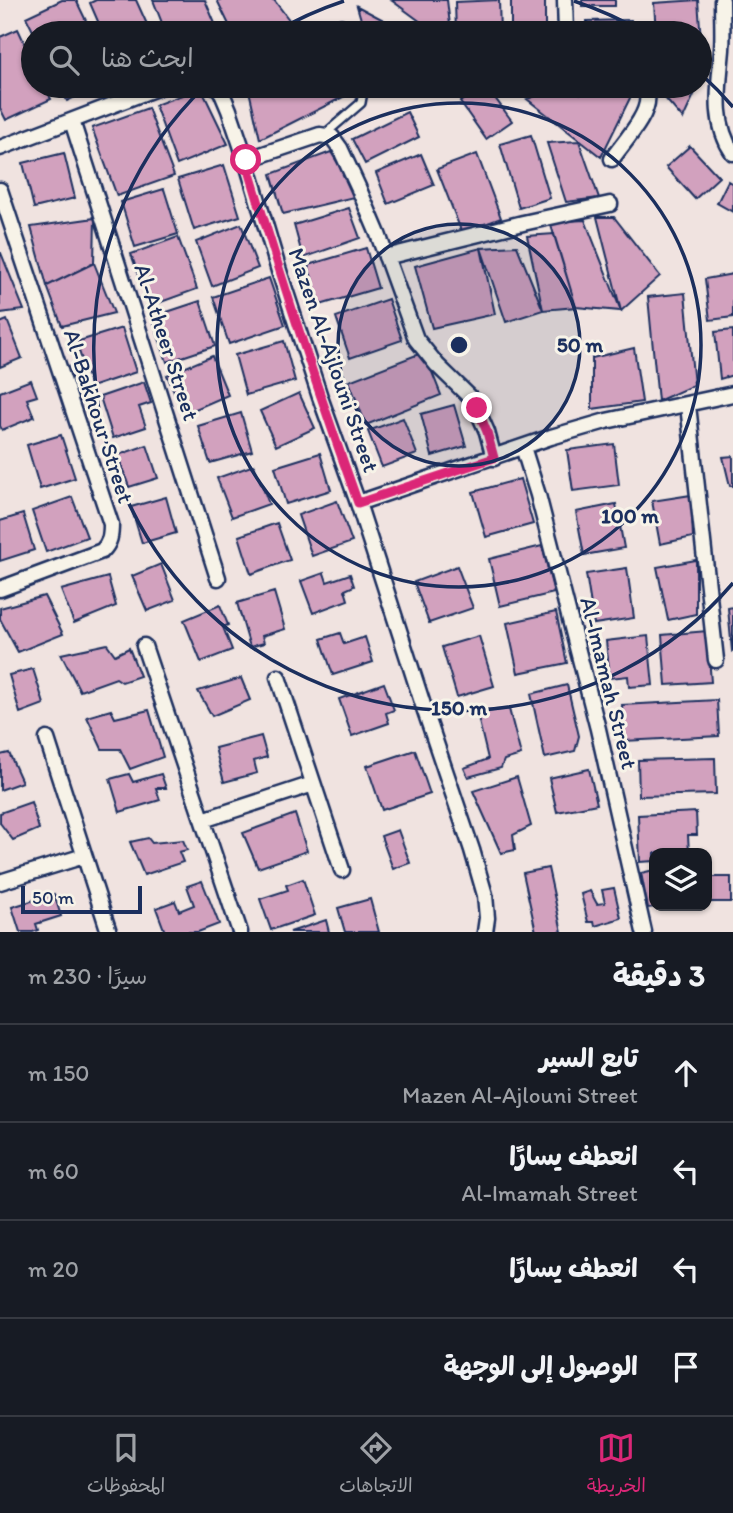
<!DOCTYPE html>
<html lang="ar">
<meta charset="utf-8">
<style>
:root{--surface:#171b24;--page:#242831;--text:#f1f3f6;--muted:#9ea1a6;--line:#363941;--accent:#db2777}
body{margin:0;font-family:Itim,"Playpen Sans Arabic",sans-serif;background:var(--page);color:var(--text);direction:rtl}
.controls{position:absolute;right:21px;bottom:21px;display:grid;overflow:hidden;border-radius:14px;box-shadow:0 2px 5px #0004}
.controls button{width:63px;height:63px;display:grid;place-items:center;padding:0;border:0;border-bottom:2px solid var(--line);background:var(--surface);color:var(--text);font:35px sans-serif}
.scale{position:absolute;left:21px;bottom:18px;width:121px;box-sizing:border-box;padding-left:7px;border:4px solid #1b2f5e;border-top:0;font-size:19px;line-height:24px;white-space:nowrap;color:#1b2f5e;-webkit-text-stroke:5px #f7f3e8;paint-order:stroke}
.stop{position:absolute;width:21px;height:21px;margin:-16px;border:5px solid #db2777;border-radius:50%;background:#fff}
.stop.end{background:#db2777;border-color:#fff;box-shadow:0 2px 7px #0008}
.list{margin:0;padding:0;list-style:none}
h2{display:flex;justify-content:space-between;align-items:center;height:91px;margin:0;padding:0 28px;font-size:30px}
h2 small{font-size:23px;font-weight:400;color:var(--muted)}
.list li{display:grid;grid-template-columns:46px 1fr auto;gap:21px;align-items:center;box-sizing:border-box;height:98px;padding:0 28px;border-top:2px solid var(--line)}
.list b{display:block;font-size:26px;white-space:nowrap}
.list p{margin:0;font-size:23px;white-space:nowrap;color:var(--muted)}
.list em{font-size:23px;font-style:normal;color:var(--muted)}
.icon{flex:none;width:38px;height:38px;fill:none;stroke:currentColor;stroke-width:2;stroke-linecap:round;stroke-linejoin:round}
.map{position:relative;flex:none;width:733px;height:932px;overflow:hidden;direction:ltr}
.search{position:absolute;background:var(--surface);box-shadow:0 2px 5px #0004;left:21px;right:21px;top:21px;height:77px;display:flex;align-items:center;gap:18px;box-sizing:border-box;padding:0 24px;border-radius:38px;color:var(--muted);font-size:26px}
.sheet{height:483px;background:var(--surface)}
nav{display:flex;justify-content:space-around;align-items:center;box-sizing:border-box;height:98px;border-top:2px solid var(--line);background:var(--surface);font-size:19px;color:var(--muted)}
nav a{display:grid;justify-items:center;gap:4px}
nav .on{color:var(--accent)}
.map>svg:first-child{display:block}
.building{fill:#d2a1be;stroke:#1b2f5e;stroke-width:2}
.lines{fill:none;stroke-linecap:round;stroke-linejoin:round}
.service-casing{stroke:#1b2f5e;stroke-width:12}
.minor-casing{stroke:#1b2f5e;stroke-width:19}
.service{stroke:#f7f3e8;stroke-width:7}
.minor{stroke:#f7f3e8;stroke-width:14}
.route{stroke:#db2777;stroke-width:9}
.ring{fill:none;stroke:#1b2f5e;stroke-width:3.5}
.labels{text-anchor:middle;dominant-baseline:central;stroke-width:6;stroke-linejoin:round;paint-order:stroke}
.street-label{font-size:23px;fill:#1b2f5e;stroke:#f7f3e8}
.centre{fill:#1b2f5e;stroke:#f7f3e8;stroke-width:3.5}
.ring-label{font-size:21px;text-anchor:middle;font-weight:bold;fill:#1b2f5e;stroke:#f7f3e8;stroke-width:6;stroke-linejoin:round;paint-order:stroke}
</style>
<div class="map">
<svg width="733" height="932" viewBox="0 0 733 932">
<rect width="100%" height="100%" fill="#f0e3e0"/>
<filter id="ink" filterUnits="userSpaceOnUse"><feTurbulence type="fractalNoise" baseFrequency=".0143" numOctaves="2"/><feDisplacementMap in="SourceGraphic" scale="14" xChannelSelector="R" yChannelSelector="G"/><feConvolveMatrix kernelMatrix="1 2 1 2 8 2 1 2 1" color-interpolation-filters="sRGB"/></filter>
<g filter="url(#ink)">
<path class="building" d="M62,0H76L92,33H34L26,17Z
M96,0H136L151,33H103L90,3Z
M153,0H205L219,33H166Z
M217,0H274L290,21L264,33H233Z
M391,0H447L451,33H436Z
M499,0L500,33H456L455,2Z
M511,0H545V33H511Z
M582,0H615V6H582Z
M698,0L702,54H700V33H656L654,3Z
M357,6L408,33H365Z
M631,20L632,33H587V21Z
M323,21L330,33H281Z
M18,29L33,61V86H45L51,99L6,120L0,108V37Z
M60,86H98L67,101Z
M248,86H356L357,90L260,139Z
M483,86H486L512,121L486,139L460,102Z
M593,86H616L632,94L601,157L527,99L558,88L583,94Z
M670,86H698L683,119L657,89Z
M201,88L228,144L177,165L155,105Z
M148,108L174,176L117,196L92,128Z
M407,112L419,137L365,164L352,139Z
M531,135L550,198L519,208L500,144Z
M579,141L599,198L566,202L547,143Z
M690,146L719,177L695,199L666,167Z
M331,152L358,196L283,214L271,174Z
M64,153L75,198L34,208L23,163Z
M421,154L434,185L388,204L376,173Z
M477,154L501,218L462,233L437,169Z
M224,165L240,216L194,230L178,179Z
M728,181L733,184V212L717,203Z
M164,189L178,234L135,247L121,202Z
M349,208L360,238L303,258L294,225Z
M597,217H614L660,276L621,311Z
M95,218L94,263L47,286L31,227Z
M585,220L621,311L576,307L550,222Z
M241,224L258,268L212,286L196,242Z
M554,234L576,307L543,310L527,236Z
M178,237L197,289L150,306L131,254Z
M517,246L543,310L506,322L481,248Z
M366,248L378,288L320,305L308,265Z
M481,248L495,314L432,328L415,266Z
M0,253H1L24,310L0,313Z
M94,263L114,313L62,326L47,286Z
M733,274V317L710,320L705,279Z
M269,278L285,325L229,344L213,297Z
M685,293L694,385L658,401L648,297Z
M388,299L402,340L350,358L336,317Z
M200,301L215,346L167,362L152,317Z
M7,320L22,358L0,367V323Z
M122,328L136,372L91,387L76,342Z
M733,330V375L720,379L715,332Z
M284,341L295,381L246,395L235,355Z
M634,348L642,402L592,409V358Z
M424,352L441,395L366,425L349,381Z
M212,356L228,395L184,414L167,375Z
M31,380L37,396L27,399L34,417L2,430L0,426V392Z
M144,382L151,403L139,407L146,427L113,438L100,397Z
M299,393L315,428L276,446L260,411Z
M454,405L466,446L432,456L421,414Z
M241,413L252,451L210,463L198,426Z
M403,418L417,454L382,467L368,431Z
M61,435L75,478L40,489L27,445Z
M614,444L619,485L573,491L567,450Z
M147,445L158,478L129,487L118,455Z
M320,453L331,490L286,504L275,467Z
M733,456V486H730L723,457Z
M254,465L269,504L232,517L217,478Z
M520,479L533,524L486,537L473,492Z
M691,495L693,537L660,544L652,501Z
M72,497L87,537L46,552L32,511Z
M166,497L176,533L142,543L131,507Z
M337,501L352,542L312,556L298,515Z
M616,504L624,548L584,555L576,512Z
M23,514L34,550L0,561V521Z
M277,523L290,560L251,574L239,536Z
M542,546L554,593L500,606L489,559Z
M696,560V614L668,620L657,567Z
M161,564L175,600L147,611L132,576Z
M457,566L473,608L429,623L414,582Z
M627,568L634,618L594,624L586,574Z
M324,573L327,582L350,574L354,586L345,590L348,600L313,613L301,581Z
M108,577L116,606L74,623L61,590Z
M274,592L285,629L262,636L264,643L250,647L237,603Z
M44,596L63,634L18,652L0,619V608Z
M220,605L228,625L223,627L232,650L201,662L184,620Z
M733,607V650L732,651L728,608Z
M556,612L567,663L518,673L507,623Z
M707,631L711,682L666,685L662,635Z
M340,633L344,644L365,637L373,662L333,675L321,639Z
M479,636L494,686L457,697L442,647Z
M648,636L653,685L629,687L628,676L610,678L606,641Z
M107,644L115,655L129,648L140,676L122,682L116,678L80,691L61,654Z
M33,669L44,704L20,713L9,675Z
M241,678L250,700L212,716L198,691Z
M384,683L394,710L386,713L389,723L352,736L339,699Z
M567,685L579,736L575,751L545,758L531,694Z
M717,700L719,736L624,741L622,705Z
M509,709L521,755L504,760L501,768L468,777L464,768L488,759L477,713Z
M111,710L115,718L149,710L163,757L130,769L120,749H102L87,717Z
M261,736L267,757L254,761L257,773L224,782L215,748Z
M415,750L430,794L382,810L367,766Z
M9,753L22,782L0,790V755Z
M715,758L716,794L639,796L638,760Z
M589,769L597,804L557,812L549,778Z
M129,774L133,782L161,774L166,788H156L160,800L120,812L110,779Z
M517,777L531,826L513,835L515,850L501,853L473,791Z
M31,802L39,829L13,840L0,823V813Z
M696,812L697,835H688L689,853H654V861L640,862L638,815Z
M295,814L307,851L258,868L243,833Z
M398,830L410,863L393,869L381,836Z
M148,838L152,843L183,840L187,850L179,852L183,862L144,875L130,842Z
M548,868L562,932H536L523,873Z
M654,870V906H662L648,908L641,873Z
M707,877H731V902H707Z
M303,879L315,915L271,930L260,899L288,890L286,885Z
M202,881L219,924L198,932H165L156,908L175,901L179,911L194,905L187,886Z
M614,888L621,918L595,926L594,922H588L581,894L590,891L597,904L605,903L602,890Z
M54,894L61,916L36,924L38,930L33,932H20L12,907Z
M370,899L379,932H345L338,908Z
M326,920L329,932H290Z"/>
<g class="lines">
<defs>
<path id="service" d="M341,23L345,33
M325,134L361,103L364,86"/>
<path id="minor" d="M565,0L566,33
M722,0C722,17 723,34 722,50C719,85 712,123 733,153
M216,86L221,91L229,110L246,160L279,271L320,397L358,503L424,708L472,850L485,895L487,918L485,932
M72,121L218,578
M0,148L162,86
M612,159C622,144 651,114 647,95C646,92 644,89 641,86
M246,160L320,135L332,137L340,148L358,187L378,234L416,339L437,365L473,400L487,432L494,458
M0,190L111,524C111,536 110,543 102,551L0,589
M386,257L523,223L610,204
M688,405L716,660
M523,447L538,495L598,729L644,932
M358,503L551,437L606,421L733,394
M144,646L240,932
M278,677L342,870
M47,739L109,932
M203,820L313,784
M0,882L84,856"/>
</defs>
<use href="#service" class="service-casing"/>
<use href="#minor" class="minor-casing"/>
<use href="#service" class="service"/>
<use href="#minor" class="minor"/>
</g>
</g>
<g class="lines" filter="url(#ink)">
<path class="route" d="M246,160C280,275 317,389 358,503L494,458L487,432L477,408"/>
</g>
<circle cx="459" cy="345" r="121" fill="#1b2f5e" fill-opacity=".12"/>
<g class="ring">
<circle cx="459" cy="345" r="121"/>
<circle cx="459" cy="345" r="242"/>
<path d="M733 583A363 363 0 1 1 205 86M275 32A363 363 0 0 1 344 1M574 1A363 363 0 0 1 643 32M702 75A363 363 0 0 1 733 107"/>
</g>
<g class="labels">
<g class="street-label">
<text transform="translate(167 342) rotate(72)">Al-Atheer Street</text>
<text transform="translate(334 360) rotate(71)">Mazen Al-Ajlouni Street</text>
<text transform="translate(99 416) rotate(72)">Al-Bakhour Street</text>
<text transform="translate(609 683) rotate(76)">Al-Imamah Street</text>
</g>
</g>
<circle cx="459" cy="345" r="10" class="centre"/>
<g class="ring-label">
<text x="580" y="352">50 m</text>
<text x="630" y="523">100 m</text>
<text x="459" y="715">150 m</text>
</g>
</svg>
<div class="controls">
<button><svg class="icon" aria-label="layers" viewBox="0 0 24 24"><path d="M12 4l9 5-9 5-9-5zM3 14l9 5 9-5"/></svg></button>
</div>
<div class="scale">50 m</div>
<div class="stop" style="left:246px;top:160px"></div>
<div class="stop end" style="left:477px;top:408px"></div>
<div class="search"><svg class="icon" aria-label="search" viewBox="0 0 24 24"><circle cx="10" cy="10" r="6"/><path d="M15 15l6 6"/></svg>ابحث هنا</div>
</div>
<section class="sheet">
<h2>3 دقيقة<small>سيرًا · 230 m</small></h2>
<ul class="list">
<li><svg class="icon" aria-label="ahead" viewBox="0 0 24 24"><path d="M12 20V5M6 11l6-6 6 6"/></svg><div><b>تابع السير</b><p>Mazen Al-Ajlouni Street</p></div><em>150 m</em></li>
<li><svg class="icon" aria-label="left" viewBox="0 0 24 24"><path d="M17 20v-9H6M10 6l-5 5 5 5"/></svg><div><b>انعطف يسارًا</b><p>Al-Imamah Street</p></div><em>60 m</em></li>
<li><svg class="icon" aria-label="left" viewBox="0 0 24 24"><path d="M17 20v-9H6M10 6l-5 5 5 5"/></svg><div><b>انعطف يسارًا</b></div><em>20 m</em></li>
<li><svg class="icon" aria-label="arrive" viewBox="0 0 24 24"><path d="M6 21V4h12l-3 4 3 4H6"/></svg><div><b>الوصول إلى الوجهة</b></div></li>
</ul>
</section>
<nav>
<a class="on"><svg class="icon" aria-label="map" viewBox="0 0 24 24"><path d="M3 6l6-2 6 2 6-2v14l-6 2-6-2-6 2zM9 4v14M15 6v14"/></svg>الخريطة</a>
<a><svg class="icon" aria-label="directions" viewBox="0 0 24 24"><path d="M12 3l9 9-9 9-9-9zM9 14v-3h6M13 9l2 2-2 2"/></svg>الاتجاهات</a>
<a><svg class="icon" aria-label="saved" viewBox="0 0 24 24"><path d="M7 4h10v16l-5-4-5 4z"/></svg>المحفوظات</a>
</nav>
